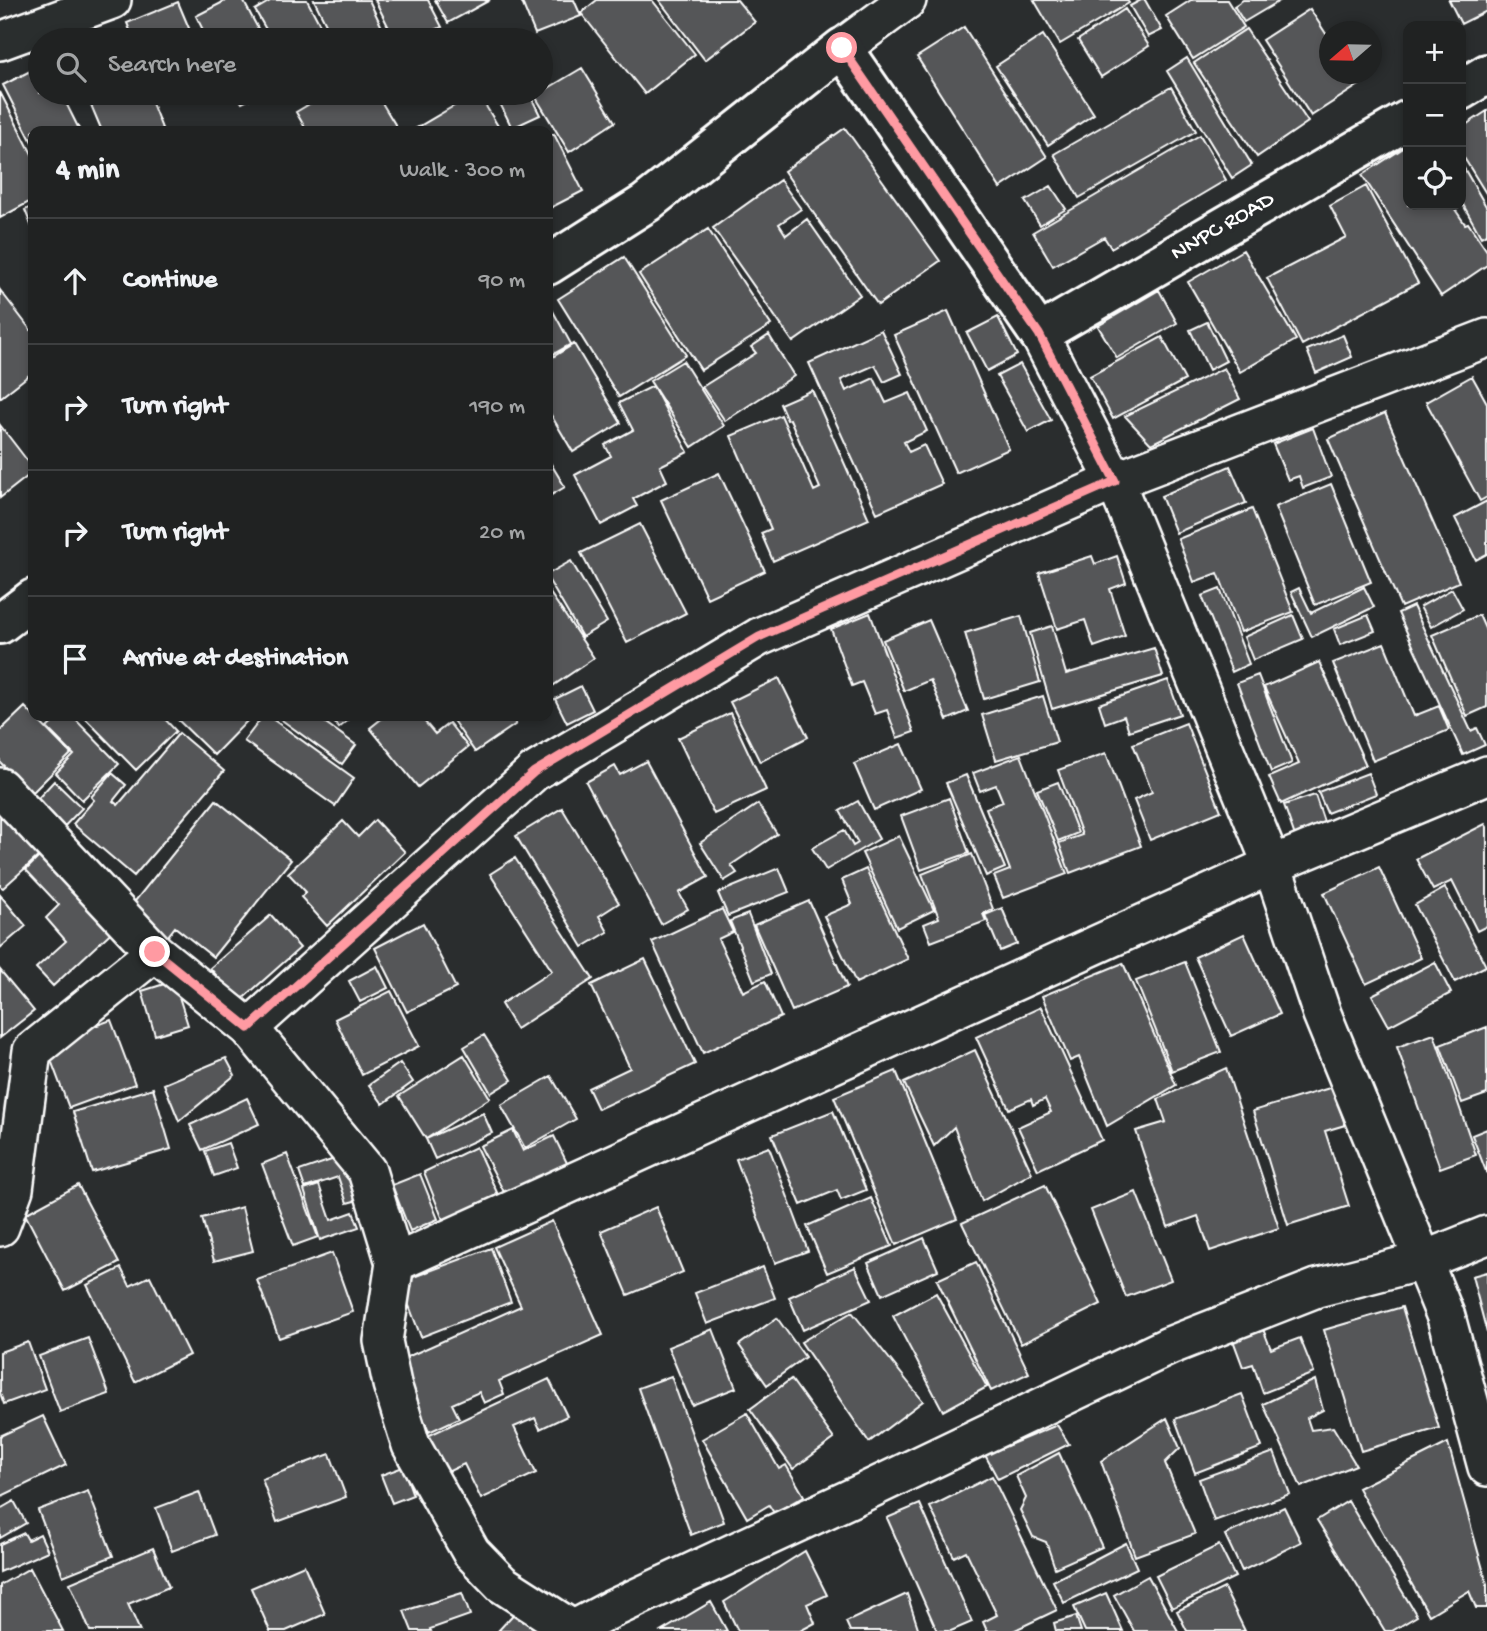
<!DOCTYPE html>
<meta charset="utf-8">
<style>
:root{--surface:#202222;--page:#282a2a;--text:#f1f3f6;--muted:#a2a4a5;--line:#3d3f40}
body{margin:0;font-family:"Gochi Hand",sans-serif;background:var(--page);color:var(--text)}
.controls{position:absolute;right:21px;top:21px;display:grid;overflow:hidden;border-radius:14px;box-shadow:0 4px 10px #0003}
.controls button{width:63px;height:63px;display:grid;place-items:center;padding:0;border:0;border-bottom:2px solid var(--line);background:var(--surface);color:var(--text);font:35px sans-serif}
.compass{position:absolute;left:1319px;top:21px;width:63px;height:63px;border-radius:50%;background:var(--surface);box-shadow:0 4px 10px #0003;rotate:250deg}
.stop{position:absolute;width:21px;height:21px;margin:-16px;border:5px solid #ff9aa2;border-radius:50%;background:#fff}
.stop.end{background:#ff9aa2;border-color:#fff;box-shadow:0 2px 7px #0008}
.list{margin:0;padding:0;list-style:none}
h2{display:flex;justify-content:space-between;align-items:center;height:91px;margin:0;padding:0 28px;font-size:30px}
h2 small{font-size:23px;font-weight:400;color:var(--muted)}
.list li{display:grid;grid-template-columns:46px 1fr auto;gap:21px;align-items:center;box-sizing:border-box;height:126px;padding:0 28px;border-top:2px solid var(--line)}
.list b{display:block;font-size:26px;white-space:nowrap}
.list em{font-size:23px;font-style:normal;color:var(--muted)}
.icon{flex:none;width:38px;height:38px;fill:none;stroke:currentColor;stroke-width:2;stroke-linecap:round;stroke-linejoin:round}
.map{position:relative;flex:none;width:1487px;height:1631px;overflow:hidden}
.search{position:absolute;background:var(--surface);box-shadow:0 4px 10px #0003;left:28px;top:28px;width:525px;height:77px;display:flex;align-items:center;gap:18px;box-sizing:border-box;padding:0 24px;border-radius:38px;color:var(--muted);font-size:26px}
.panel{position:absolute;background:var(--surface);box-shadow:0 4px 10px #0003;left:28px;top:126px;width:525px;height:595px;border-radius:14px}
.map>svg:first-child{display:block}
.building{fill:#555758;stroke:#fff;stroke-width:2}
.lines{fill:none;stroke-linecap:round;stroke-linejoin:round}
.street-casing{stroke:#fff;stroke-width:42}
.secondary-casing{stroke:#fff;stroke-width:44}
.street{stroke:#2a2d2e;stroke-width:37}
.secondary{stroke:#2a2d2e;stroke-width:38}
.route{stroke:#ff9aa2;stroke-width:9}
.labels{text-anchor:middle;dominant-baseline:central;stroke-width:7;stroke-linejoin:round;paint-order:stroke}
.street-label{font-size:23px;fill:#fff;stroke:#2a2d2e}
</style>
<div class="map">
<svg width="1487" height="1631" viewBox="0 0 1487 1631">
<rect width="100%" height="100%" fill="#2a2d2e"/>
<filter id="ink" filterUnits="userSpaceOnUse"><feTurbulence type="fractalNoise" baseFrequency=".0143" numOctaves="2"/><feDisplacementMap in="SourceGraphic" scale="14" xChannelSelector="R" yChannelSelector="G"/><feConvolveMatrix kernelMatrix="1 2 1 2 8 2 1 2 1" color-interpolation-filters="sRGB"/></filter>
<g filter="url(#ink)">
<path class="building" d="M227,0H243L264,40H208L196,16Z
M272,0H307L327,38L323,40H272L255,10Z
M314,0H369L388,40H334Z
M375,0H428L442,27L413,40H395Z
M435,0H490L448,23Z
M521,0H574L581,16L535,34Z
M597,0H652L695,54L645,94L581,13Z
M659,0H737L755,22L705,60Z
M1034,0H1127L1129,3L1060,44Z
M1141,0H1145L1162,30L1148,37L1130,6Z
M1191,0H1227L1244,27L1193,59L1166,16Z
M1243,0H1281L1244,22L1234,6Z
M1449,0H1487V11L1461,24Z
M178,2L194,40H134L127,23Z
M1125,9L1149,46L1101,77L1078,40Z
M1310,9L1330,40V74H1351L1359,85L1311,116L1262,40Z
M964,27L1047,157L1000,188L917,57Z
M1246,29L1308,122L1257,157L1194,63Z
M1043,35L1094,114L1048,145L996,66Z
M1187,58L1252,165L1232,178L1167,71Z
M40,66V93H61L80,131H33V144L3,85Z
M582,68L615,122L569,152L535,96Z
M1171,87L1196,131L1079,198L1054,154Z
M0,92L33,156V200L0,218Z
M86,93H148L163,131H102Z
M236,93H262L242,103Z
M328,93H376L396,126L388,131H307L296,112Z
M476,93H478L501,131H416L415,129Z
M495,93H529L540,115L512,128Z
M1487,111V195L1461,153V128Z
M845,128L940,261L878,305L784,171Z
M554,134L583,191L550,208L548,203V138Z
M1200,135L1226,180L1111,248L1104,237L1053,266L1033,232Z
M1408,145V205H1452L1465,224L1468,223L1487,251V265L1441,296L1362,175Z
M1461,163L1487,208V234L1481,237L1461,201Z
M780,180L801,209L779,224L786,235L807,219L860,295L793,342L713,228Z
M1051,186L1066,209L1040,225L1025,201Z
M1366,186L1418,283L1302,345L1267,278L1346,237L1330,206Z
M33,206V230L25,210Z
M708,229L771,325L701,370L639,274Z
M1243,250L1296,340L1240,372L1188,282Z
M624,257L686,355L619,397L558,299Z
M0,290L33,333V372L0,398Z
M1159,290L1177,323L1117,358L1098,326Z
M548,302L571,344L548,357Z
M948,311L1009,449L956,473L894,335Z
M998,317L1017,355L987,371L967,333Z
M1207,322L1226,361L1209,370L1190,330Z
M881,330L902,374L884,382L875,365L841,380L846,391L874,378L886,403L910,393L927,431L904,442L909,452L924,445L942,484L877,513L809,363Z
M769,335L794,376L725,421L702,387L756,353L751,347Z
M1343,335L1352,357L1316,373L1307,350Z
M1162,337L1185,380L1113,419L1090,376Z
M574,344L621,423L573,452L548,410V360Z
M683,361L724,426L692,447L650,381Z
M1020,364L1051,420L1028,432L997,376Z
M1224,368L1240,399L1151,444L1125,416Z
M1472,376L1487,403V497L1480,501L1426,402Z
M653,386L688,452L660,466L667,481L633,499L637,506L601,525L575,475L611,456L605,445L633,430L619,403Z
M812,390L869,519L773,561L761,533L771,529L731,436L781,415L814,491L820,488L790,419L787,420L780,404Z
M1385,413L1459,582L1401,607L1328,439Z
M0,425L33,468V472L0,498Z
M1313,428L1331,477L1303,488L1299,476L1288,480L1273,444Z
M548,459L565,487L548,497Z
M1230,466L1246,503L1176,533L1161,496Z
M719,473L765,571L707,598L661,500Z
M1331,484L1371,582L1315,605L1275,507Z
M1487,501V554L1476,560L1455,518Z
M1252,509L1293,612L1241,632L1218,573L1194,582L1178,539Z
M640,524L686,613L627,643L581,553Z
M1092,556L1095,564L1117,556L1126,583L1110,589L1125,636L1094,647L1085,620L1057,629L1039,573Z
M571,561L607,622L582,637L548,579V574Z
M1364,587L1374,607L1312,637L1291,592L1299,588L1311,613Z
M1220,589L1249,664L1232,672L1202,596Z
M1452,589L1463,609L1431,627L1420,607Z
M548,590L594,658L548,689Z
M1413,606L1471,731L1477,728L1485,745L1463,755L1398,613Z
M870,613L914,732L897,738L887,710L875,714L862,682L852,686L831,629Z
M1293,615L1303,639L1253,660L1244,637Z
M1368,615L1375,631L1340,645L1334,629Z
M1479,615L1487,633V707L1467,716L1432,635Z
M1021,616L1040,682L984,699L965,633Z
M929,620L968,711L947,720L930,680L904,691L883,640Z
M1052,626L1066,674L1154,648L1163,676L1052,709L1030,633Z
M1384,643L1414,716L1439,706L1449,730L1373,761L1333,663Z
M1319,662L1366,765L1281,804L1269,777L1299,764L1264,687Z
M1258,675L1292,763L1271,772L1237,683Z
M779,678L808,737L760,762L730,702Z
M1168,680L1180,714L1129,731L1124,716L1105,723L1099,704Z
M581,686L593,710L567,723L555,699Z
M1043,696L1057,742L996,760L982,715Z
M25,707L71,754L31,794L0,762V731Z
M730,713L766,790L714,814L678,738Z
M60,716H72L119,764L82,800L56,773L74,755L47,728Z
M83,716H162L176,731L136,770Z
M174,716H252L214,755Z
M263,716H268L354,778L335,806L244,741Z
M280,716H316L356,745L342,764L279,718Z
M329,716H353L339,728Z
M385,716H420L435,734L449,723L468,747L418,787L370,728Z
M450,716H510L516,724L475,752Z
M1186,723L1221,811L1150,840L1134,800L1152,792L1133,744Z
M179,733L224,771L134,876L73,824L94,800L91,797L112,773L126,785L113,801L118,805Z
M901,744L921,789L874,810L854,764Z
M1106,753L1141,846L1070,873L1059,843L1082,835L1058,770Z
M1021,755L1067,874L1003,898L994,876L1010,870L986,808L1003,802L996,785L980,791L973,773Z
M646,761L708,877L679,893L688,909L661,924L586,782L615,766L620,775Z
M1368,773L1376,794L1327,813L1318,792Z
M966,775L1005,868L986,876L946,783Z
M54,781L82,808L57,834L30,807Z
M1058,782L1078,833L1058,841L1037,790Z
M0,790L50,846L3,888L0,886Z
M1315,795L1326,828L1296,839L1284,805Z
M949,798L969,853L921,870L901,816Z
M216,800L291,860L213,957L175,927L164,941L127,911Z
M858,801L879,839L826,870L812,848L844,830L853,846L858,843L840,811Z
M758,804L777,834L731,865L737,873L724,881L700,843Z
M562,808L619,903L599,916L608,932L583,947L516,836Z
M375,820L405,852L327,926L301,897L306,892L288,873L343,821L358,837Z
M1485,824L1487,827V926L1477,931L1452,881L1433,890L1416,859Z
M899,836L934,910L897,928L862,853Z
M47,849L118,926L53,986L36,968L66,941L46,918L59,905L26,870Z
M972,854L993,909L983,914L986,921L931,942L924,924L939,918L922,874Z
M515,858L593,979L516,1029L501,1004L552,971L490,874Z
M1379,867L1421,958L1366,984L1324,893Z
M779,868L789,892L728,916L718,893Z
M866,869L908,959L856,983L824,916L852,904L842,880Z
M1445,888L1486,966L1455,982L1415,905Z
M0,895L26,926L0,948Z
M809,901L847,987L792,1011L754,925Z
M1002,908L1017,944L1000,951L985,915Z
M722,909L733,932L718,939L743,992L765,981L781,1017L703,1053L652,942Z
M748,914L771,974L754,981L730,921Z
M271,915L300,948L239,1002L210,968Z
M423,923L456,988L407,1012L375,948Z
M1244,934L1280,1014L1231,1036L1195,957Z
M645,959L695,1064L598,1109L588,1088L630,1068L591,985Z
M1185,962L1221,1052L1172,1071L1136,981Z
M1435,962L1451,993L1389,1026L1372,995Z
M1123,963L1176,1085L1107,1126L1079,1057L1070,1061L1042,996Z
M377,966L388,988L360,1002L349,981Z
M0,970L34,1011L0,1038Z
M174,981L188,1025L155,1035L142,991Z
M391,991L419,1046L362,1075L335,1019Z
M1041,1007L1102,1140L1038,1170L1018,1127L1051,1112L1045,1099L1033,1105L1031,1099L1009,1109L976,1037Z
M111,1020L135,1084L69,1108L45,1044Z
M1487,1027V1094L1462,1103L1440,1045Z
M1434,1034L1476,1155L1440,1168L1397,1047Z
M484,1035L512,1080L491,1093L464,1047Z
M975,1050L1032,1173L982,1201L954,1127L934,1146L904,1083Z
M464,1055L490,1098L426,1139L399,1096Z
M226,1058L235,1075L179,1121L164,1084Z
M400,1063L413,1082L383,1104L369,1085Z
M1226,1068L1279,1228L1210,1251L1198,1216L1168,1227L1136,1131L1166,1122L1158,1099Z
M896,1071L957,1219L896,1245L834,1097Z
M551,1076L576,1119L525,1148L501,1105Z
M1333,1087L1345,1125L1325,1131L1349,1206L1288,1225L1253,1111Z
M153,1088L171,1149L92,1172L73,1112Z
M247,1098L259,1124L202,1150L190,1125Z
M833,1111L866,1190L841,1200L837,1190L801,1205L772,1135Z
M483,1113L492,1133L435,1159L426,1139Z
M1487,1129V1174L1472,1135Z
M513,1130L523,1151L554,1136L568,1165L506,1196L480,1146Z
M228,1143L237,1168L214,1176L205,1151Z
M476,1147L500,1199L445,1225L424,1172Z
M769,1147L808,1251L775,1263L736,1159Z
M287,1154L318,1237L293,1246L262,1164Z
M343,1156L358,1200L347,1203L338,1177L305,1188L299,1171Z
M420,1174L438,1219L410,1231L392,1185Z
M78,1185L119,1263L65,1291L25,1214Z
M319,1185L331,1220L353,1212L359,1227L320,1240L304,1190Z
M1045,1185L1101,1304L1021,1344L962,1223Z
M1136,1192L1171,1280L1126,1297L1091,1210Z
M871,1198L892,1246L827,1273L807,1226Z
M242,1207L253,1251L214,1261L202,1218Z
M656,1207L683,1272L628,1295L601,1231Z
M552,1221L603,1335L499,1381L504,1394L484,1403L479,1392L452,1404L459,1418L429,1432L398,1361L521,1306L494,1247Z
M924,1238L938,1270L882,1295L868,1263Z
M491,1248L511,1302L421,1337L400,1282Z
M332,1253L353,1312L279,1338L257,1280Z
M976,1262L1029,1373L991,1391L937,1280Z
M763,1267L775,1298L707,1324L695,1293Z
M855,1267L871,1300L803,1330L789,1297Z
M121,1268L130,1286L150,1276L189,1355L135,1382L87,1285Z
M1487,1272V1333L1472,1276Z
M936,1293L987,1387L943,1411L893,1316Z
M1402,1307L1439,1428L1361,1451L1324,1330Z
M852,1312L923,1401L869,1442L801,1342Z
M777,1318L805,1357L767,1385L739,1345Z
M713,1329L736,1388L692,1405L668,1347Z
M1263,1329L1271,1349L1300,1338L1314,1373L1263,1393L1253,1364L1243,1367L1233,1340Z
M88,1338L109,1394L60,1412L39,1356Z
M28,1342L45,1389L4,1404L0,1393V1352Z
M671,1376L724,1522L691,1535L638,1388Z
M549,1379L567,1416L540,1429L535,1418L514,1427L536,1473L481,1499L464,1464L437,1477L419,1440Z
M791,1379L834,1439L793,1469L750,1409Z
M1315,1380L1323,1410L1307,1418L1311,1430L1333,1427L1356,1465L1301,1487L1263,1404Z
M1242,1394L1262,1447L1195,1473L1175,1419Z
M747,1413L779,1469L786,1465L804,1496L774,1513L769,1505L747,1518L702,1439Z
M43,1416L66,1465L0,1497V1436Z
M1167,1418L1180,1448L1165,1463L1195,1534L1135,1556L1101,1461Z
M1057,1425L1069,1444L998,1479L985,1455Z
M1448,1443L1487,1584V1608H1476L1469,1591L1429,1615L1358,1488Z
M1274,1452L1290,1494L1214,1521L1199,1479Z
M1059,1453L1102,1547L1055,1568L1046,1542L1033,1537L1020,1510L1026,1498L1016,1476Z
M330,1454L346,1497L277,1522L262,1479Z
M403,1467L413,1495L392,1503L381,1475Z
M992,1476L1057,1610L1013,1631H987L983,1622L997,1615L966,1551L954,1557L930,1507Z
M88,1491L113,1556L63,1576L38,1510Z
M199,1492L215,1535L172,1551L156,1508Z
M14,1501L26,1523L0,1538V1509Z
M1348,1501L1417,1616L1392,1631H1385L1317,1520Z
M920,1504L972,1622L951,1631H937L887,1518Z
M1284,1507L1301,1542L1242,1571L1225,1535Z
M24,1533L28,1540L40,1534L48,1551L0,1572V1544Z
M1126,1543L1137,1568L1064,1603L1053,1581Z
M1219,1545L1235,1577L1172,1608L1156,1576Z
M153,1548L169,1587L128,1604L140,1631H90L70,1583Z
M805,1551L827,1595L807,1604L815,1623L800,1631H738L724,1602Z
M304,1565L325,1614L286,1631H270L251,1588Z
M30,1568L63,1631H0V1585Z
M1148,1576L1178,1631H1134L1114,1595Z
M1224,1588L1245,1631H1187L1177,1611Z
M462,1593L470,1615L430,1629L431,1631H412L404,1611Z
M1106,1593L1123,1631H1085L1074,1607Z
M907,1594L919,1631H850L846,1622Z
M711,1602L727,1631H662Z
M520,1607L546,1631H498Z
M1076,1616L1081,1631H1056L1054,1623Z"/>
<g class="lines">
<defs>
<path id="street" d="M0,41L112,0
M842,48L907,0
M1039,334L1115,481L1272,865L1322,1014L1446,1317L1487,1467
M0,787L155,952L249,1028L534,772L759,637L1115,481L1487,338
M249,1028L367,1171L395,1263L383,1341L392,1384L411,1445L471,1552L502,1584L575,1631
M0,1227L14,1189L32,1051L155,952
M395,1263L1272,865L1487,775
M574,1629L610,1610L862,1493L1169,1346L1317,1288L1422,1261L1487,1235"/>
<path id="secondary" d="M1461,90L1487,74
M548,265L646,203L842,48L1039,334L1408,120
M0,624L33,599"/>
</defs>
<use href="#street" class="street-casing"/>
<use href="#secondary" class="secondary-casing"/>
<use href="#street" class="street"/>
<use href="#secondary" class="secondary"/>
</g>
</g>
<g class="lines" filter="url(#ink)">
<path class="route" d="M155,952L249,1028L534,772L759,637L1115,481L1039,334L842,48"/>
</g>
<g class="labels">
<g class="street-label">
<text transform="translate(1223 227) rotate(-30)">NNPC ROAD</text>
</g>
</g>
</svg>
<div class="controls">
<button>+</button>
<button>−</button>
<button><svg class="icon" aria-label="locate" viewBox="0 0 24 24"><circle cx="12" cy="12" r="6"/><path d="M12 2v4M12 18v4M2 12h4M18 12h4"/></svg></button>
</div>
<svg class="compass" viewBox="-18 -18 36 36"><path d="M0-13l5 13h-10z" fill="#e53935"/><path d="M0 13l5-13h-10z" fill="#a2a4a5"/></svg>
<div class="stop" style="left:842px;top:48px"></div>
<div class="stop end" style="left:155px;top:952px"></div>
<div class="search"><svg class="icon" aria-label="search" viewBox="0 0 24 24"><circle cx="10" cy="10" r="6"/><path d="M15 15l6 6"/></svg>Search here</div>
<section class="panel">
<h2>4 min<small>Walk · 300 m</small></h2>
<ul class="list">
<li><svg class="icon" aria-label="ahead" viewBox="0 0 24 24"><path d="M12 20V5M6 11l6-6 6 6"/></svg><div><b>Continue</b></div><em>90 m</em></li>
<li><svg class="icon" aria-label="right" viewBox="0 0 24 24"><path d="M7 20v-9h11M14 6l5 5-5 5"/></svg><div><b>Turn right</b></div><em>190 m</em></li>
<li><svg class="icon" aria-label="right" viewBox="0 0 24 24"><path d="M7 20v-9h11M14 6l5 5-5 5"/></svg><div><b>Turn right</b></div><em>20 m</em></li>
<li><svg class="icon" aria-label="arrive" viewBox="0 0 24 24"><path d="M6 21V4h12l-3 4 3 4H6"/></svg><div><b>Arrive at destination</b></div></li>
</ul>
</section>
</div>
